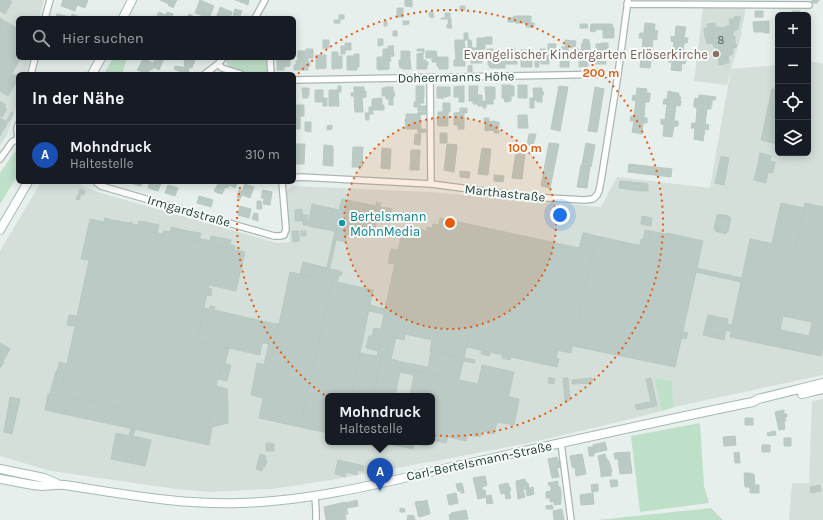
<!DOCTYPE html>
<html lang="de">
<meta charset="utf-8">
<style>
:root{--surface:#171b24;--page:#242831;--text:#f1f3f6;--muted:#9ea1a6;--line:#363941;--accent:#f4845f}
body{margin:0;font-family:Karla,sans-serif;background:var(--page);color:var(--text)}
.controls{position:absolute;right:12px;top:12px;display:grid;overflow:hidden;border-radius:6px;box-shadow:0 2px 10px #0003}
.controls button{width:36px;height:36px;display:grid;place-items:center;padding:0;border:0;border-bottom:1px solid var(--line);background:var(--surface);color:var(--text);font:20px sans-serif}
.you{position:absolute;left:560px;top:215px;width:14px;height:14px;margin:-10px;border:3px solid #fff;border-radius:50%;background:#1a73e8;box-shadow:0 0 0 6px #1a73e833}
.badge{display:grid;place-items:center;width:26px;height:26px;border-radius:50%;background:var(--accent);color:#fff;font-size:13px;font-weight:700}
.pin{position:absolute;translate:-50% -33px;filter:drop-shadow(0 1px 2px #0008)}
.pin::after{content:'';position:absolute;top:21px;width:14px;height:12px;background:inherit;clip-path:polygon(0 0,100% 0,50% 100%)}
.popup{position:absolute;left:325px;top:393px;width:110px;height:52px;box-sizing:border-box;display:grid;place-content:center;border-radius:6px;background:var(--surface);filter:drop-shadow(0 1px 3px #0005);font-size:13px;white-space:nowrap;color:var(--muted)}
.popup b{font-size:15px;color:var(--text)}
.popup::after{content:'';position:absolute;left:50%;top:100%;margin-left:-8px;border:8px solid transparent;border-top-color:var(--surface)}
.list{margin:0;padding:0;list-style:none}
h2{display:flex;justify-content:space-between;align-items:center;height:52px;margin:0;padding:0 16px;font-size:17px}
h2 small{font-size:13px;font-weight:400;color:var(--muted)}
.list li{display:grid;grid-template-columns:26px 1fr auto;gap:12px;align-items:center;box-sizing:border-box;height:60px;padding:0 16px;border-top:1px solid var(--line)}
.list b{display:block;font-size:15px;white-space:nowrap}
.list p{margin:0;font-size:13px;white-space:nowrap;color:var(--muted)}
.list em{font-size:13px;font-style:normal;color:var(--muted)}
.icon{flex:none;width:22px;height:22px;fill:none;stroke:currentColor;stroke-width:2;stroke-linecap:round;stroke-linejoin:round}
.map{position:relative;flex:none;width:823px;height:520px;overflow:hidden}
.search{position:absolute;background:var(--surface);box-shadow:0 2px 10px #0003;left:16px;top:16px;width:280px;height:44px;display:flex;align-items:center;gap:10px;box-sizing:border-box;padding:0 14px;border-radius:6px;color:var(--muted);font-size:15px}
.panel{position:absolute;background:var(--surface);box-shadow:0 2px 10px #0003;left:16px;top:72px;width:280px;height:112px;border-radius:6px}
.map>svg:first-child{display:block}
.built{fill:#d4dfda;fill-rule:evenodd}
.green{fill:#bfe0c8}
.building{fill:#bbcac4;stroke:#b8c9c2}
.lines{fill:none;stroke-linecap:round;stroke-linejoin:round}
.minor-casing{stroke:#a8b8b2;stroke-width:8}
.secondary-casing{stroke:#a4bbb3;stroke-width:10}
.minor{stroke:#fff;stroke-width:5.5}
.secondary{stroke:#fff;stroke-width:8}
.ring{fill:none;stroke:#e8590c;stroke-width:2;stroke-dasharray:2 4}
.education-dot{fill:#8d6e63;stroke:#f7fbf9;stroke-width:1.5}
.culture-dot{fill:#0f9aa8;stroke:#f7fbf9;stroke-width:1.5}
.labels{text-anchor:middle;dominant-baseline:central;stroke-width:4;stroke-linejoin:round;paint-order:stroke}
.number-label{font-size:11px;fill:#4a645c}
.education-label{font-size:13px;fill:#785e54;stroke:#f7fbf9;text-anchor:end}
.street-label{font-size:13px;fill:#24423a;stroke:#f7fbf9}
.culture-label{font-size:13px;fill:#0d838f;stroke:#f7fbf9;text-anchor:start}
.centre{fill:#e8590c;stroke:#f7fbf9;stroke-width:2}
.ring-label{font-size:12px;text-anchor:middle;font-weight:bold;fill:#e8590c;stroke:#f7fbf9;stroke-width:4;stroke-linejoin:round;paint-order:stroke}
</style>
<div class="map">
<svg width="823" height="520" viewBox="0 0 823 520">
<rect width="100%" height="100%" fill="#e6efeb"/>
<path class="built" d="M0,0H44L39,18H18V58H30L26,74H18V101L7,135L0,146Z
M703,8H746L740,40L731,69L727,85L694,81Z
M808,62H816L823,64V375L674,407L673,400L672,381L654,378L662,411L606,425L533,442L451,458L331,480L272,489L209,492L176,489L51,471L0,456V251L41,182H75L97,192L277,243L290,242L286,194L288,189L293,186L430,192L601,207L617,177L710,188L731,69L778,65V153H808ZM328,396H432V442H328Z
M823,399V520H789L792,483H809L812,401Z"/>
<path class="green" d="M113,58H127L122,74H104Z
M229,58H266L267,74C256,74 230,73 226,61Z
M18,146V175L0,204V173L14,153Z
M654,378L672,381L673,400L674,407L662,411Z
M700,423L704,486L709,503L640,512L631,436Z
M711,508L723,520H597L702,509Z"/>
<path class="building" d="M0,0H9L12,2L5,14L0,11Z
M63,0H79L75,11L61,6Z
M79,0H78H88L86,5L78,2Z
M160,0H177L173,8L168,5L169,4Z
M200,0L214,6L209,18L195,13Z
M236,0H249L248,5L241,2L240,3L241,2L236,0V1Z
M405,0H412V3H405Z
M812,0H819L817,3H812Z
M78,2L86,5L85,8L77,5Z
M405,3H412V7L405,6Z
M460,6H465V10H460Z
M220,7L232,12L230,18H218L222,8Z
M220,8H222L218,18H216Z
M397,8H403V17H397Z
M235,9L242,11L239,18L233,15Z
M755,11H763V17H755Z
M792,11H800V15H792Z
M159,12L172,18H161L157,16Z
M167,12L173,14L172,18L166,15Z
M430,12L433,13L434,16L433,18L430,17L429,15Z
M445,13H450V17H445Z
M57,14L71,17V18H56Z
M72,14L80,17L79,18L71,17Z
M189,14L193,16L192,18H187Z
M339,15H344V19H339Z
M516,16H526V23H516Z
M516,16V22H513V17Z
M526,16H531V23H526Z
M740,16V22H739V26H738V30H735V31L733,32V37L735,36V42L737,45L736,47L735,48H732L731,45V48H733V54L728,56L729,63H725L724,65V64L719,65V60H718H719L718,48H715L712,43L707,44L706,38H705L704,28H708L707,24L715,23V27H719V28L726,27V26H730L729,19H734V17Z
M0,18L4,21L0,28Z
M441,18H451V24H449L448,19H441Z
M508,18H513V22H508Z
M334,20H340V23H334Z
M5,21L18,29V58H21L1,91H0V28Z
M384,21H387V26H384Z
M403,21H409V24L403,25Z
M769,21V33H764V32H754L753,22Z
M526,23H534V27H526Z
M645,23L655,24L654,34L657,35V40L653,39L651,55H655L654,60H651L650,68L640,67L641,59L637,58L638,53L642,54L643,38H639L640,33H644Z
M447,24H451L452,28H447Z
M580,24H587L588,28H580Z
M591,24H595V32L590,31Z
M595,24H600V28H603V29L595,30Z
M600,24H612L613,28H603V29V28H600Z
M676,26L686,27L684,38H688L687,43H684L682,58L686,59L685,64L682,63L681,71L671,70L672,62H668L669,57H672L674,42L671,41V36L675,37Z
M603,28H614V38H603Z
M654,30L658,31L657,35L654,34Z
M393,31H397V36H393Z
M464,33H468V40H464Z
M485,37H488V44H485Z
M488,37H492V44H488Z
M477,38H479V48H477Z
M479,38H485V49L479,48Z
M378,39H383V45L378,46Z
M585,39L589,40V43H590V52L586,53V56H588V66L579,67V54H580V52H581L582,43H583V40Z
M323,40H324V48L323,49Z
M324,40H329V48H324Z
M455,40H464L465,48H455Z
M468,40H471L472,48H468Z
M565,40L576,41L575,48L565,47Z
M345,43H351V50H345Z
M601,43H608V50H605L606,64H596V44H601Z
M548,44H556L555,51H552V52H548Z
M393,45L394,56L388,57V46H393Z
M341,46H345V54H341Z
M465,47V66H454V60H456L455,48Z
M561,47H568V51H569V67H560Z
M471,48H482V63H471Z
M507,48H515V60L508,61Z
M575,48H578V54H574Z
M306,49H313V58H298V51H306Z
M383,49H388V57H390L391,61H389V69L379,70L377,69V57H383Z
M417,49H424V53H423V51H417Z
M487,49H493V52H488Z
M540,49H545V52H540Z
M521,50H533L534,59H532V67H521Z
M401,51H410V60H401L402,63H399V60H401Z
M426,51H432V58H426Z
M432,51H436L437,55H432Z
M332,52H338V56H342V68L332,69Z
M488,52H494V59H497L498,68H490L489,65H488Z
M515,52H517V64H515Z
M541,52H549V64H541Z
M423,53V60H417V54Z
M354,54H359V61H354Z
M316,55H326V68L316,69Z
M432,55H437L436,62H432Z
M347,56H354V61H347Z
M436,57H448V69H439L438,66H437Z
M502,57H507L508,61L515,60V64H505V68H498L497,59H502Z
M143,58L155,64L152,70L150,69L148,74V72L140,69L141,66L140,65Z
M160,58L164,60L162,63L158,62Z
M185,58H195L194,64L184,63Z
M277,58H283L284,67H277Z
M283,58H290V66L284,67Z
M298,58H308V62H310V66H308V70H298V65H296V61H298Z
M155,60L162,63L159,70L153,67L155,64L153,63Z
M401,60H410L411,69H402V67L400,68L399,63H402Z
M417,60H426V62H428V65H427V69H417Z
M347,61H359V67H357V70H347Z
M535,61H539V67H535Z
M185,63L193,64L192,68L184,66Z
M140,65L141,66L140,69L148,72V74L137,70Z
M294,65H298V70H294Z
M472,65V72H468V66Z
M175,66L189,68L188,74H181V72L174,69Z
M277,67H284V70H277Z
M12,74L18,77V79L8,96L1,92Z
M502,85H511V98H502Z
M518,85H527V98H518Z
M338,86H341V92H338Z
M416,86H424V98L420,97V101L416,102Z
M464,86V102H459V97H454V87Z
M469,86H478L477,100H473V101H469Z
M511,86H514V96H511Z
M559,86L568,87L560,131L551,129Z
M354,87H364V91H366V97L362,98L363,112H355L354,96H351V93H354Z
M385,87H393V91H394L395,96H393V105H389V99H386Z
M437,87H447V97H443V99H442V98H437Z
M447,87H450V96H447Z
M485,87H495V99H486Z
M595,87L604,89L597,132L588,131Z
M302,88H309V95H308V98H303Z
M382,88H385V96H382Z
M533,88H542V92H544L542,97V102H537V100H534Z
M637,88L647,89L646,97H650L649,102H645L644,118H647V123H643L642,134L632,132L634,121H630L631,116H634L636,101L632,100L633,95L636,96Z
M772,89L778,90V140L777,144L761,140Z
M315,90H323V102H315Z
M329,90H338L339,106H329Z
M668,91L677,93V101H681L680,106L676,105L674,121H678V126H674L672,137L663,136L664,125L661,124V119L665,120L667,104H663L664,99H667Z
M647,93H650V97H646Z
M677,93H679V97H681L680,101H677Z
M477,95H482V102H477Z
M699,95L708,96L707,104L711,105V109H707L705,124L709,125L708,130L705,129L703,141L694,139L695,128H691L692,123H696L697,108L694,107V103H698Z
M708,96L716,97L715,100L708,99Z
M420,97H423V98L424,103H420Z
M323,98H327V106H323Z
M382,98V105H384V110H372V99Z
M504,98H511V101L505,102Z
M530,98H534V108H530Z
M695,98L698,99V103H694Z
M486,99H493V104H486Z
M708,99L712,100V105L707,104Z
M473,100H477L478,104H473Z
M0,101L6,105L0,115Z
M420,101V105L418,106V107H414V102Z
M483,101H486V108H483Z
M478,102H483V106H478Z
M443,103H450V110H443Z
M294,105H304V116H300V118H294Z
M418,106H426V111H418Z
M369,107H372L373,114H369Z
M4,108L7,109L2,117L0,116V115Z
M460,108H467V113H460Z
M443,110H450V112H443Z
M12,112L13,113L9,121L7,120Z
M418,112H426V114L418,115Z
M438,112H448V126H438L437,117H438Z
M464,112V129H458V125H454V113Z
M365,113H369V120H366Z
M406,114H420L421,129H406L405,119H406Z
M518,115H527L528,128H518Z
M0,118L8,122L0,136Z
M294,118H300V129H294Z
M484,118H489V122H484Z
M495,121V130L485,131V122Z
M305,122H311V132L305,131Z
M495,122H499V128H496Z
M332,125V129L327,130V126Z
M418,129H426V132L418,133Z
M494,130H499V133H494Z
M440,133H447V143H440Z
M415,134H421L420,145L414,144Z
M529,134H536L533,146L527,145Z
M549,143L559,144L550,188L541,186Z
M586,143L595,145L591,167L582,165Z
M295,144H305L304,164H295Z
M447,144L457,145L454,172L444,170Z
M324,145L333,146V166L323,165Z
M353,147H363L362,167H352Z
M382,148L391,149L390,169L381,168Z
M482,148L491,149L488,175L478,174Z
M411,150H420L419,170H410Z
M516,152L525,153L522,179L512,178Z
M760,153L771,156L770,161L759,159Z
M721,156L729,158L724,185L715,183Z
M759,159L775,162L773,173L768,172L766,183L754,180Z
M629,164L672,169L671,177L628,172Z
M581,165L590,166L587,188L577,187Z
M460,171L470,172L469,178L460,177Z
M494,175L504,176L503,182L494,181Z
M620,181L642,183V191L619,188Z
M131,182H142L141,186L130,183Z
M150,182L161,183L158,191L148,188Z
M219,182L223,184L218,193L214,191Z
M227,182H238L235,188L229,185L228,188L225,187Z
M642,183L648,184V191H642Z
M223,184L226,185L222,194L218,193Z
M245,184L254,187L251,195L242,191Z
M168,185L178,188L175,196L165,193Z
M80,189L85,191L84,195L79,193Z
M239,190L243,192L240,199L237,197Z
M263,190L272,192L270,205L263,204L264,198H261Z
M243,192L251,195L250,198L242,195Z
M78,194L81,195L79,200L76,199Z
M199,196L210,199L208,206L197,203Z
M210,199L213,200L211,207L208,206Z
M342,199L376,206L377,201V203L380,204L381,202L374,233L367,231L366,234L359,233L358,236L347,234L345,242L337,240L339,232L308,226L312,204L339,210Z
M257,201H261L262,209H257Z
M781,203L804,208L796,248L772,243Z
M805,203L823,207V254L796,248Z
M240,206L251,209L249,218L238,215Z
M380,207L392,209L389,222L377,220Z
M302,209L303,221H295V210Z
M254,213L258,214V221L252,219Z
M718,214L729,216V218L718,216Z
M302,215H308L307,225H303Z
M717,215L718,216L715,230L714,229Z
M642,216L652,218L651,226L641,224Z
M718,216L729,218L726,232L715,230Z
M105,218L109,219L108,223L104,222Z
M440,218L593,251L571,353L470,332L464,358L430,351L432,340L405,334L404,340L396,338L397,333L381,329L384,314L369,311L370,305L385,309L398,250L432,258Z
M729,218H731L728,232H726Z
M90,219L108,223L109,219H106L129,223L130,222H132V224L138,225V229L163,234L164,231L170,232L169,236L199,242L200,239L214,241L213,245L245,252L236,291L209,285L208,288L197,341L229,348L225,363L227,364L226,365L221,364L216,386L227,389L228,404L217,401L215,412L211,411L207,426L60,395L65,373L57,372L59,362L67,364L75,326L67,325L69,315L77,316L89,260L81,259Z
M139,221L145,222L143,226L138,225Z
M145,222L159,225L157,233L138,229V225L143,226Z
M433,224L439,225L432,258L398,250L401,238L412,240L414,232L419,233L420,229L426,231L427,227L432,228Z
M171,227L179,229L193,232L191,236L179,230L177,234L170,232Z
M179,230L191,236L193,232L201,233L199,242L169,236L170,232L177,234Z
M645,230L650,231L647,247L640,245L641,239L643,240Z
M715,230L726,232V234L715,231Z
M292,231H299V241L293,242Z
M301,231H306V236H301Z
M335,231L338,232L327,280H324Z
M650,231L666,234L667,233L703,241L675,367L573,346L596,236L647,247Z
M583,233H585L581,249L579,248Z
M585,233L596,236L593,251L581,249Z
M407,235L413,236L412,240L407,239Z
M211,236L231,240L230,245L235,246L234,250L213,245L214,241H210Z
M750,239L823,254V315L814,314L812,322L783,316L780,330L772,328L771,333L732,325Z
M391,249L398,250L395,264L388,263Z
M303,262L340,271L339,272H342L341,276L339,275L337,282L300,274Z
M696,268L742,278L741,282L695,272Z
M290,272L332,281L300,427L259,418L263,398L251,395L257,363L270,366Z
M332,281L373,290L351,396H328V433L300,427Z
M208,288L212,289L211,296L207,295Z
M210,306L215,307L214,310L271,323L270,330L277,331L276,335L271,334L269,344L262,343L260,355L197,341L204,308L209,309Z
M814,314L823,315V345L821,356L730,337L732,325L771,333L772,328L809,336Z
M708,315L728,319L727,324L724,323L725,321L710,318L707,333L722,336L723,330H726L724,340L703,335Z
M710,318L725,321L724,323L732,325L731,331L723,330L722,336L707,333Z
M271,323L279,324L277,335V331L270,330Z
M374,328L391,331L388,347L379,345L378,351L366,348L369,336H372Z
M391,331L397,333L391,359L402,362L395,396H373L381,357L385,358Z
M470,332L558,351L556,358L559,359L557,367L511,357L510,360L502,358L503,355L467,347Z
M683,332L688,333L686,339L682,338Z
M271,334L277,335L270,366L264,365Z
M0,343L10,349L3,361L4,362L1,367H0Z
M379,345L388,347L385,358L377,356Z
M431,351L464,358L459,379L427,373Z
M482,351L490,352L489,356L481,354Z
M360,353L381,357L373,396H351Z
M465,358L475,360V363L464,361Z
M402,362L428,367L427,373L401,368Z
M221,364L231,365L227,381L218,379Z
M482,365L514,372L507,403L518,405L514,425L497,422L494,434L482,431L480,437L468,435L466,441L448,437L446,443L432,440V396H410L414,375L400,372L401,368L427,373L478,384Z
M56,371L65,373L60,395L50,393Z
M549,377L555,379L554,384L548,383Z
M563,378H568L570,400L565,401Z
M592,378V383L572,384V380Z
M651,378L657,406L652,407L646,379Z
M50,393L212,428L209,445L45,410L48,394H50Z
M10,397L20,399L12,434L4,432Z
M509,397L519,399L518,405L507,403Z
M11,398L19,400L18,406L10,404Z
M217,401L228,404V423L212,427L207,426L211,411L215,412Z
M649,402L651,407L637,410L635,405Z
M9,408L17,410L16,415L8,413Z
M784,410V414H787V417H785L786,421H784L785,429L779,430L775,412Z
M745,418H753V425H745Z
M131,429L135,430L133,436L151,440L145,466L111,459L116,433L129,436Z
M775,431L776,435L768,436L767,433Z
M735,436L736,445L724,446L723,437Z
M784,438H791V446H784Z
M370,442H385L384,445Z
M385,442H400L399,446L385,443Z
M400,442H427L426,446L414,443L413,449L399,446Z
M605,442L607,450L594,453L593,445Z
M266,443L274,444V451H266Z
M762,445H770V452H762Z
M588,447H593L594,453H589Z
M630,452V458L615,459L614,453Z
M739,452L740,463H735L734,453Z
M589,453H594V456H589Z
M260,454L266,456L265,460H267L265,467L263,466L262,471L256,469Z
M582,454L584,463L572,466L570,456Z
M605,454L606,458L608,460L610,464L612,472H611V476H605L604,472H601L598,456Z
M557,457L558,461H560L561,467L550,469L548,459Z
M630,458L632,473L620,474L618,459Z
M338,460L364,466L363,471L358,470L357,475L346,472L345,477L335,474Z
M581,464V465L584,464L586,474L576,476L575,467L573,468L572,466Z
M557,468L559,477L552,478L550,469Z
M601,472H604L605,476L601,477Z
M744,473H751V474H754L755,487H745Z
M485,476L487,485L482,487V490H485L486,497L478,499L473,478Z
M525,479L526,483H528L529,488L523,489L525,497L518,499L516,481Z
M610,480H617L618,486L611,487Z
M558,481V485L549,486L548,483Z
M462,483L463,487L457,488L456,484Z
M508,483L509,487H510L511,490H509L510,492L501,494L499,485Z
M598,484V491L592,492L591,485Z
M558,485V487H560L561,492V501L550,502V498H546V492L551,491V486Z
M755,485H759V493H753V487H755Z
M820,485L821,491L811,493L810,487Z
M463,487L464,493H461V491H458L457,488Z
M533,487L534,494L531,495L530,488Z
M750,487H753V493H750Z
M530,488L531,495L527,496L526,489Z
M509,492L511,498L506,499L505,493Z
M456,493L458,503L449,505L447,495Z
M593,493L594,504L581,505L580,495Z
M491,495L493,503L487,504L486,496Z
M357,500L358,506L347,508L345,503Z
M427,500L430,514L419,517L418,514L427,512L424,501Z
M424,501L427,512L418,514L415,502Z
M560,501L561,504L554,505V502Z
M345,502L348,514H345L346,520H326L324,507Z
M552,505L553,509H546V506Z
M400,508L405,509V512H400Z
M562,509L564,520H554L553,511Z
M466,510L468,519L450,520L449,515L452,514L451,513Z
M408,515L414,516L415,520H407Z"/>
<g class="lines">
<defs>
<path id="minor" d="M627,4L809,5
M45,18L50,0
M255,18L265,0
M270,58L271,74
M218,64L222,68L241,74
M31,74L35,58
M205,74L218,64L223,58
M430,78L431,184
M294,80L618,74
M18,139L17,129L18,125
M0,159L12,142L18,139
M294,178L300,177L431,184L532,197L584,200L593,199L597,195L599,191L601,181L618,74L628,0
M96,182L101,186L274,236H280L284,235L286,229L282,182
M561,443L571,520
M315,497L316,510V520"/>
<path id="secondary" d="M123,18L132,0
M92,74L101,58
M0,230L28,182
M802,394L823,389
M0,469L44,478L56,483
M0,479C14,481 28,485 42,486C49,486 57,484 65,485C123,494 181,505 240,503C312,501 382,483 452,467C553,445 653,422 753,402L758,399L823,383"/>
</defs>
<use href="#minor" class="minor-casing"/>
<use href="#secondary" class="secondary-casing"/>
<use href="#minor" class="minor"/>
<use href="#secondary" class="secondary"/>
</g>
<circle cx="450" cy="223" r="106" fill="#e8590c" fill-opacity=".12"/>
<g class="ring">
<circle cx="450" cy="223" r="106"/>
<path d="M294 78A213 213 0 1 1 241 182"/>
</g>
<circle class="education-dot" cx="716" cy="54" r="4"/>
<circle class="culture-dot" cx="342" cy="223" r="4"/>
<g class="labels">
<g class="number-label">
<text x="721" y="40">8</text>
</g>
<g class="education-label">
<text x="708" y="54">Evangelischer Kindergarten Erlöserkirche</text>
</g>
<g class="street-label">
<text transform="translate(456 77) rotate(-1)">Doheermanns Höhe</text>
<text transform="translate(505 193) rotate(6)">Marthastraße</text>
<text transform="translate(189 211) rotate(16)">Irmgardstraße</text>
<text transform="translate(479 461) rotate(-12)">Carl-Bertelsmann-Straße</text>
</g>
<g class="culture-label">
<text x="350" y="216">Bertelsmann<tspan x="350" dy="15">MohnMedia</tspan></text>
</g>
</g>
<circle cx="450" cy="223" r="6" class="centre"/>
<g class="ring-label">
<text x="601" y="77">200 m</text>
<text x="525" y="152">100 m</text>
</g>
</svg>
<div class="controls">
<button>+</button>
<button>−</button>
<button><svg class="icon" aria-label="locate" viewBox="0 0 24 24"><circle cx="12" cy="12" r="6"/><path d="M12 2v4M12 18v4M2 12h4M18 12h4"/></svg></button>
<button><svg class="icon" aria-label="layers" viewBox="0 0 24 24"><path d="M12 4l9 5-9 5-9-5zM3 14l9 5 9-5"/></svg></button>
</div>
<div class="you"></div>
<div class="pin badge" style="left:380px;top:491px;background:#1a4fb4">A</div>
<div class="popup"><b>Mohndruck</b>Haltestelle</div>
<div class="search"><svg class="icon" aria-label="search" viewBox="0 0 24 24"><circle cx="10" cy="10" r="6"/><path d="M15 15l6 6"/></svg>Hier suchen</div>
<section class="panel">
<h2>In der Nähe<small></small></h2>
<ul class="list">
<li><span class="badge" style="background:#1a4fb4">A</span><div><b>Mohndruck</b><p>Haltestelle</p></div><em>310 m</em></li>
</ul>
</section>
</div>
